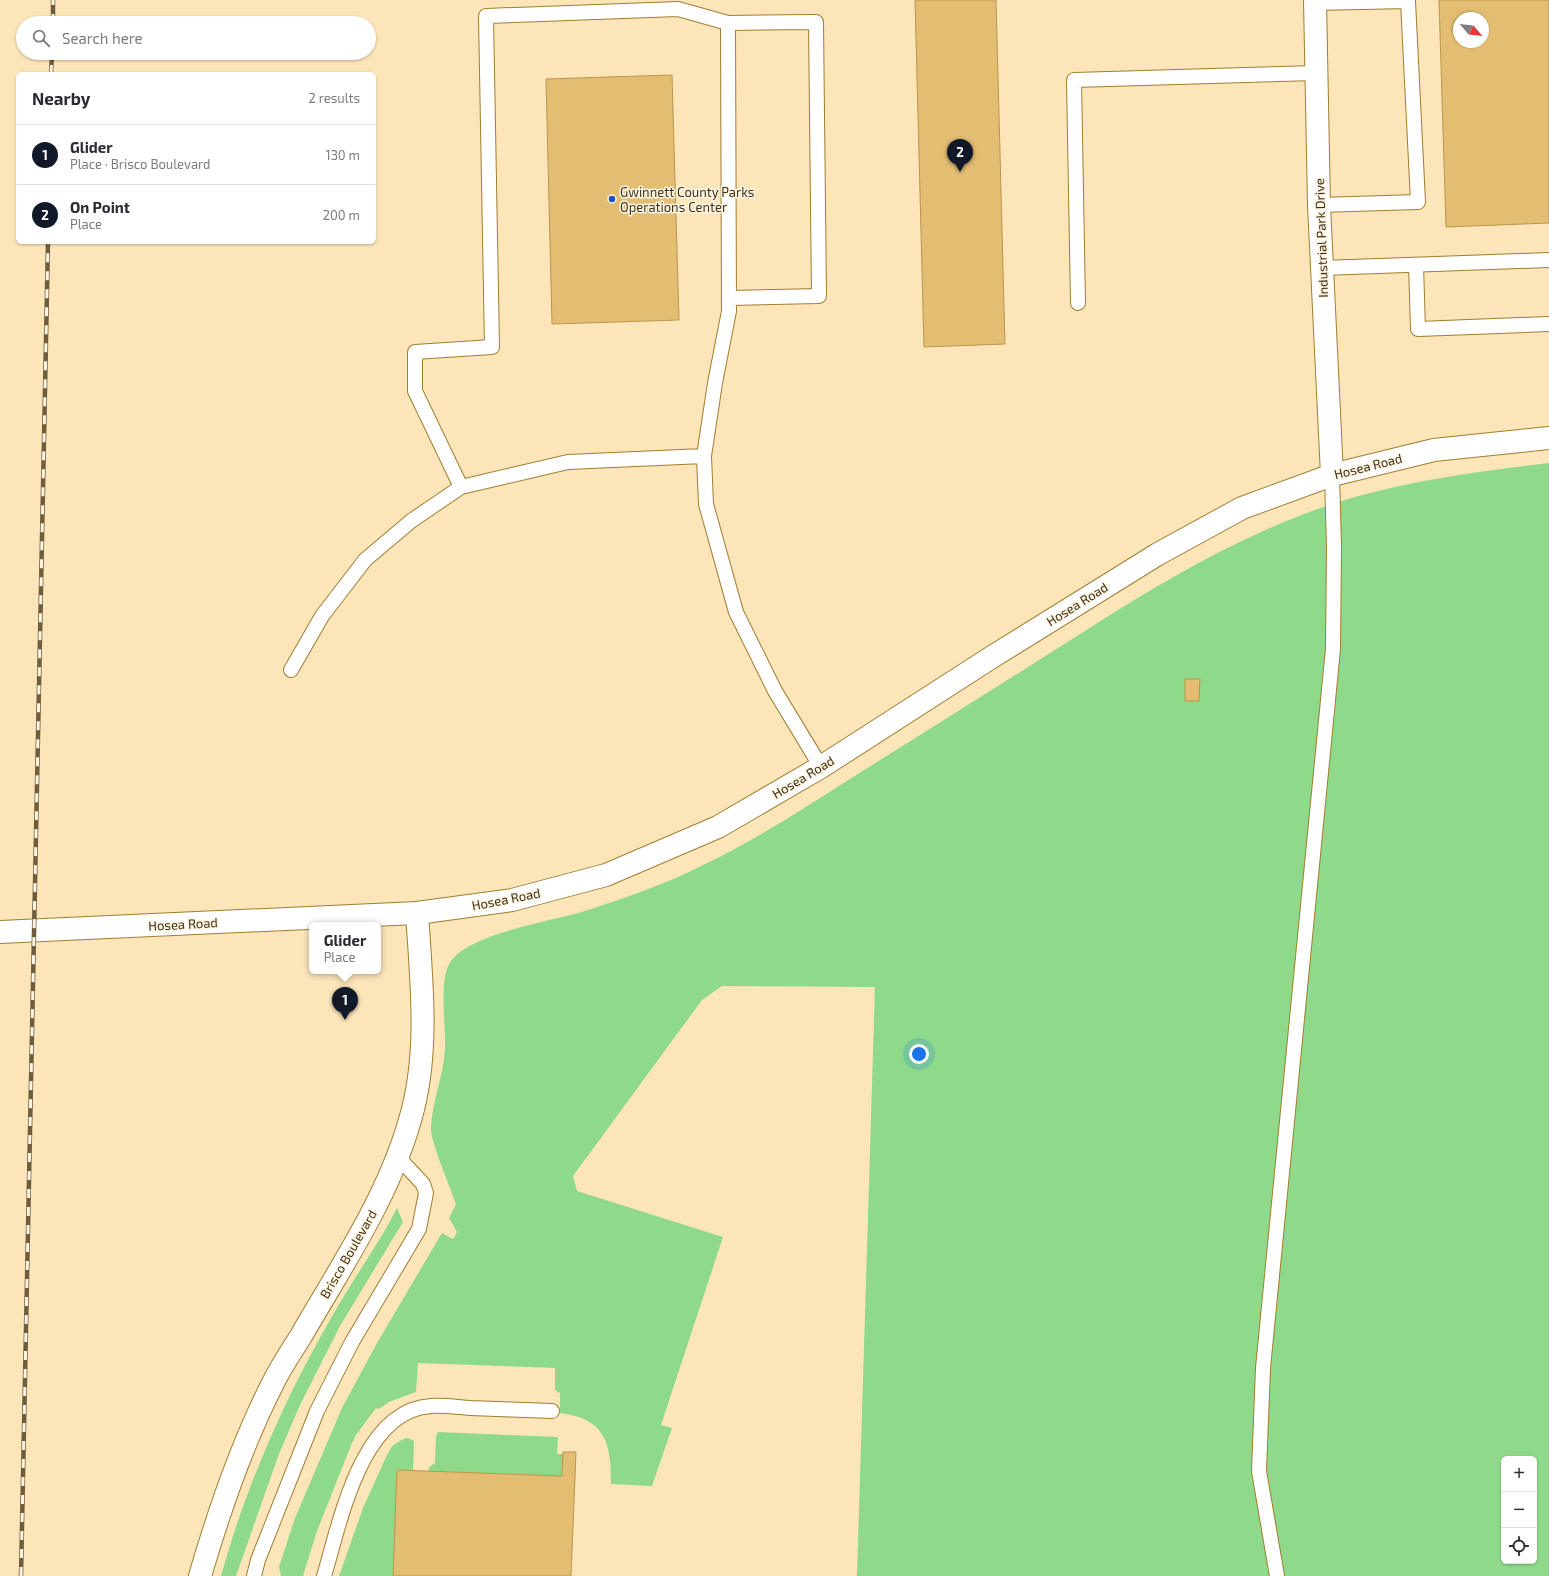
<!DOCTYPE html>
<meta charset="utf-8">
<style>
:root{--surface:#fff;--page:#f2f2f3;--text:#2b2b33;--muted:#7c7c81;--line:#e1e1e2;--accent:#111827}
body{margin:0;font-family:"Exo 2",sans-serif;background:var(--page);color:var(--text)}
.controls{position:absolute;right:12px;bottom:12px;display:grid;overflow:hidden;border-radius:6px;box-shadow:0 1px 3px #0004}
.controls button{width:36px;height:36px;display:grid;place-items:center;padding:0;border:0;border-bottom:1px solid var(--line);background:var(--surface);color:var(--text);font:20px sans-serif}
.compass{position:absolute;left:1453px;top:12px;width:36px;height:36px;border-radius:50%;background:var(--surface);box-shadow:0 1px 3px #0004;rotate:118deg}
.you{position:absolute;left:919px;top:1054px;width:14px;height:14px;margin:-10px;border:3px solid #fff;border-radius:50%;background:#1a73e8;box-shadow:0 0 0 6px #1a73e833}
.badge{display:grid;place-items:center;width:26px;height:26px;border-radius:50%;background:var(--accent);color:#fff;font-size:13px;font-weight:700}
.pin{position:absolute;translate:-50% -33px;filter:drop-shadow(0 1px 2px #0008)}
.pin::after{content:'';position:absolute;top:21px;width:14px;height:12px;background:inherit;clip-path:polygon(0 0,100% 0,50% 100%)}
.popup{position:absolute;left:309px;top:922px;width:72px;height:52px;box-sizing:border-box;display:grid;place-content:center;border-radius:6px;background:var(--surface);filter:drop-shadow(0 1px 3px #0005);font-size:13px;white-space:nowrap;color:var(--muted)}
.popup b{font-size:15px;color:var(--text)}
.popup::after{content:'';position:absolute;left:50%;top:100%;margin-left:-8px;border:8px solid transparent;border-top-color:var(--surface)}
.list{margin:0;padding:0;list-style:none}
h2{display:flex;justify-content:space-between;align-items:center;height:52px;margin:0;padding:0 16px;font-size:17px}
h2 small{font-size:13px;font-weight:400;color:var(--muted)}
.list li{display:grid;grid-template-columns:26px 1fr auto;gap:12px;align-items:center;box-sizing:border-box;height:60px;padding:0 16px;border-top:1px solid var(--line)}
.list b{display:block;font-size:15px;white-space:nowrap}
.list p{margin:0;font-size:13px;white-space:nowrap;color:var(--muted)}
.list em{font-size:13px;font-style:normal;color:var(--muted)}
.icon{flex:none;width:22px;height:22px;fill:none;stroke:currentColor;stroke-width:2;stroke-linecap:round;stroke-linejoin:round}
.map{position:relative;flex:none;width:1549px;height:1576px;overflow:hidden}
.search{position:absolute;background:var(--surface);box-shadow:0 1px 3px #0004;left:16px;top:16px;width:360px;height:44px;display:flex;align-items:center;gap:10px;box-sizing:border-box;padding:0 14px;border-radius:22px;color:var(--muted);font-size:15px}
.panel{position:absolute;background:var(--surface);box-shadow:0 1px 3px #0004;left:16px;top:72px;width:360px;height:172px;border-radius:6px}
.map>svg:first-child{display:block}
.green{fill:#8eda8a;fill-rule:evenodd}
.building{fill:#e3bd72;stroke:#bb964b;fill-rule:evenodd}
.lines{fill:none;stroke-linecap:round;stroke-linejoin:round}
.service-casing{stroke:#a17d30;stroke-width:16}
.minor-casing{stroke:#a17d30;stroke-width:24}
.tertiary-casing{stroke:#a17d30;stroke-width:24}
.service{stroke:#fff;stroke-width:14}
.minor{stroke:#fff;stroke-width:22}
.tertiary{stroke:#fff;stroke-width:22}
.rail-casing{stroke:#6e5c3a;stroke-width:4.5}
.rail{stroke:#fcf5e6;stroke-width:3;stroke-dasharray:9;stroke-linecap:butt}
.poi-dot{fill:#2152c0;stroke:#fcf5e6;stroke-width:1.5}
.labels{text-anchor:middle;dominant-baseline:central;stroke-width:3;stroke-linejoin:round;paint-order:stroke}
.poi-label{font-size:13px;fill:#423213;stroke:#fcf5e6;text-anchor:start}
.street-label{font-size:13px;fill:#423213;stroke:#fcf5e6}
</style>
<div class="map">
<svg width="1549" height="1576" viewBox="0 0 1549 1576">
<rect width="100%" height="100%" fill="#fde5ba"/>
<path class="green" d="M1549,463V1576H857L875,987L722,986L702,1000L573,1176L577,1191L723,1237L661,1425L672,1428L652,1486L611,1484C611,1443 606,1419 560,1413V1393L555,1390V1368L418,1363L416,1392L389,1402L379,1409L376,1408L356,1435L352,1443L317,1531L303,1576H281L279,1567L295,1518L342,1408L377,1343L442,1233L453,1239L457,1232L449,1218L456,1204C451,1189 430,1141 431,1128C432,1101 444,1075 445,1048C446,1025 438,978 451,961C472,932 555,921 588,910C628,897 668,883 705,864C761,837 812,803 864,770C935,726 1006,681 1077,636C1149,590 1223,545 1304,514C1382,484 1466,473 1549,463ZM1504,1459H1534V1561H1504Z
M397,1208L403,1222L340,1326L300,1405L279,1454L236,1576H221C247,1482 288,1391 338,1306C357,1273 380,1242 397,1208Z
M438,1432L558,1437L557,1454H563L562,1476L428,1471L429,1467L435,1463L436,1436Z
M405,1438H408L414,1441L413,1471L393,1576H339L363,1508L386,1457L392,1446Z"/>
<path class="building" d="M915,0H996L1005,344L924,347Z
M1439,0H1549V223L1446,227ZM1459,18H1483V42H1459Z
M672,75L679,320L552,324L546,79Z
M1185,679H1200L1199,701H1185Z
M563,1452H576L571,1576H393L397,1470L562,1476Z"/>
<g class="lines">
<defs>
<path id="service" d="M1315,3L1408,1L1418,202L1319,205
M1416,265L1418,329L1549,324
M1322,268L1549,260
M729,298L819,296L816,22L728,23L729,311L715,383L704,456L706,504L736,612L775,691L821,767
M1078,303L1074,80L1317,73
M461,487L415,391V352L492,347L486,16L678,9L728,23
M291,670L322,616L365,560L411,521L461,487L568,462L704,456
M254,1576L258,1560L317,1411L352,1342L419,1229L426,1193L423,1184L398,1157
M324,1576C340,1523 361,1410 431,1406C443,1405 457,1407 470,1408C497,1409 525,1410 552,1411
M1277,1576L1259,1471L1263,1368L1333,649L1334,547L1332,475"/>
<path id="minor" d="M1315,0L1319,205L1332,475
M200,1576C219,1511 241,1446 272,1385C280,1368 291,1352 301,1336C343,1263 392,1192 413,1109C429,1046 421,977 417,913"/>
<path id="tertiary" d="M0,932L417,913L512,900L606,875L718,827L821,767L992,657L1158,554L1242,508L1332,475L1434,450L1549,438"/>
</defs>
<use href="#service" class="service-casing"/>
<use href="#minor" class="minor-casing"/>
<use href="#tertiary" class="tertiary-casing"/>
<use href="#service" class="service"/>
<use href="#minor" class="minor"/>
<use href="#tertiary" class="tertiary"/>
<defs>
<path id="rail" d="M53,23V0
M51,74L52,53
M21,1576L48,242"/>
</defs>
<use href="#rail" class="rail-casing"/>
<use href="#rail" class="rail"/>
</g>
<circle class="poi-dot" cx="612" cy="199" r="4"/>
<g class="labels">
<g class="poi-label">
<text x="620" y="192">Gwinnett County Parks<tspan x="620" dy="15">Operations Center</tspan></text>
</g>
<g class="street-label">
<text transform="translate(1321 238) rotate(-92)">Industrial Park Drive</text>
<text transform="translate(1368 466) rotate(-14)">Hosea Road</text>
<text transform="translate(1077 604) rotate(-32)">Hosea Road</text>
<text transform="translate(803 777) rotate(-31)">Hosea Road</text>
<text transform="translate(506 899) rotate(-11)">Hosea Road</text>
<text transform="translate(183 924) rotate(-3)">Hosea Road</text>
<text transform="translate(348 1254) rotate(-60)">Brisco Boulevard</text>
</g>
</g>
</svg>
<div class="controls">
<button>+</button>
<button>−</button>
<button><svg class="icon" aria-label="locate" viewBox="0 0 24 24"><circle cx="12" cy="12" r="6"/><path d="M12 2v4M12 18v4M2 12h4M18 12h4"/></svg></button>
</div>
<svg class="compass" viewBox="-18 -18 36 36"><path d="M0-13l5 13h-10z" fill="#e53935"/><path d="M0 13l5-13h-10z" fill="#7c7c81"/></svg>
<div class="you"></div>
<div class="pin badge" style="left:345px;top:1020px">1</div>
<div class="popup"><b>Glider</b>Place</div>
<div class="pin badge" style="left:960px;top:172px">2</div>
<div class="search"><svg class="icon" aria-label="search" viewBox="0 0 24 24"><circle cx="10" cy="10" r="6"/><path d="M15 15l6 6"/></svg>Search here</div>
<section class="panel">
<h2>Nearby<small>2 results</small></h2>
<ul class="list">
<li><span class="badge">1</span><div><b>Glider</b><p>Place · Brisco Boulevard</p></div><em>130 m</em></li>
<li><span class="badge">2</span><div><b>On Point</b><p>Place</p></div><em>200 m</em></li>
</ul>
</section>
</div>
